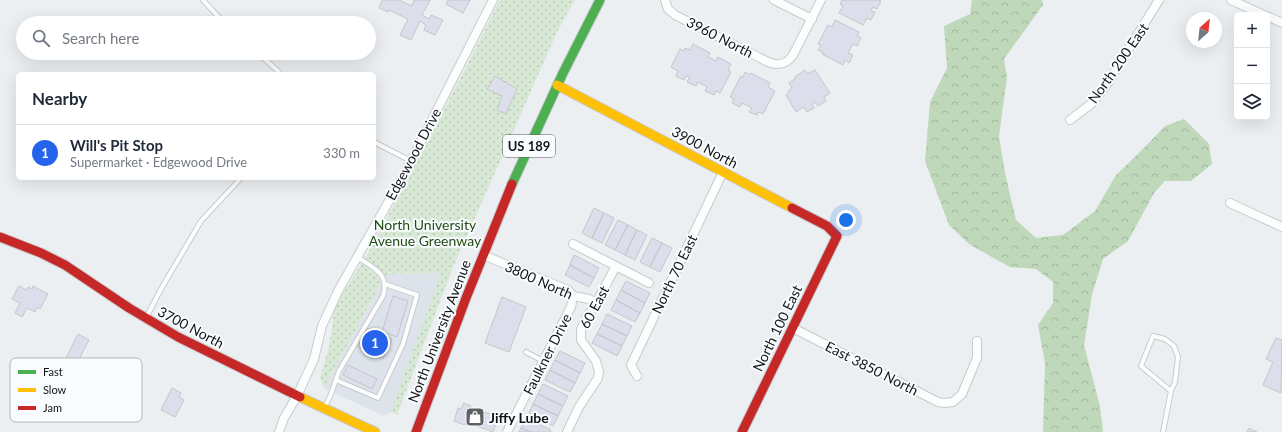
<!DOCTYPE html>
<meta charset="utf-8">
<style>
:root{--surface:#fff;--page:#f6f6f7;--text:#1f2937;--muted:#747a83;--line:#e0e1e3;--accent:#2563eb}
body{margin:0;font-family:Lato,sans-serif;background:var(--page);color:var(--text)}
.controls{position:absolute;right:12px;top:12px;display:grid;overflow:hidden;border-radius:6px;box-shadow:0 4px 16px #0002}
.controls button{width:36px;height:36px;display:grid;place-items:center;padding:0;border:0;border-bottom:1px solid var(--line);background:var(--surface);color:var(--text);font:20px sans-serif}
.compass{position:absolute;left:1186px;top:12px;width:36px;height:36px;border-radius:50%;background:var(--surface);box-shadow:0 4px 16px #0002;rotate:27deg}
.you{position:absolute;left:846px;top:220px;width:14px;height:14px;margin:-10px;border:3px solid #fff;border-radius:50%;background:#1a73e8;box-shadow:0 0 0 6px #1a73e833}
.badge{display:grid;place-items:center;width:26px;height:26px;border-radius:50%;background:var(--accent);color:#fff;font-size:13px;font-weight:700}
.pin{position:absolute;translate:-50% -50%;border:2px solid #fff;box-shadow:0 1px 4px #0006}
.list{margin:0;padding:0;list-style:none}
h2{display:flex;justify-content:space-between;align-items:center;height:52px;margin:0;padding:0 16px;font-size:17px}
h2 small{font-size:13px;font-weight:400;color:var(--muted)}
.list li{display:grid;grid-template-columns:26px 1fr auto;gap:12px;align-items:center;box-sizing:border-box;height:56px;padding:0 16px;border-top:1px solid var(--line)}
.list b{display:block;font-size:15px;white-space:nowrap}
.list p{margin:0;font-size:13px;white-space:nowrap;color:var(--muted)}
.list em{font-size:13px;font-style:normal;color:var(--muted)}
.icon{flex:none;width:22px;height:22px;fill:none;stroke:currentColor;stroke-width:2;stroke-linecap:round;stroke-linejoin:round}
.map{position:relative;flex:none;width:1282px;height:432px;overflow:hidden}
.search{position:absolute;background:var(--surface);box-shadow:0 4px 16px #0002;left:16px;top:16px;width:360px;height:44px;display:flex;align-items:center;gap:10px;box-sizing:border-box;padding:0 14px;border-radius:22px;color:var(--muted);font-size:15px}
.panel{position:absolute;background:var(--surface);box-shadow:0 4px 16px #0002;left:16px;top:72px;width:360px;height:108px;border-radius:6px}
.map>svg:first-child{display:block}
.built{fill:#dce3ea}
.grass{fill:url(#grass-dots)}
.forest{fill:url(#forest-crowns)}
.building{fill:#dddeec;stroke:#c4c6c8}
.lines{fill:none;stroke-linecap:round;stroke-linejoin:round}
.lane-casing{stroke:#c8cacd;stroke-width:6}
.street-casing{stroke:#c8cacd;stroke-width:10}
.fast-casing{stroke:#c8cacd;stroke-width:11}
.slow-casing{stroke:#c8cacd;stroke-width:11}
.jam-casing{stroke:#c8cacd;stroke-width:11}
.lane{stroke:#fcfdfd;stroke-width:4}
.street{stroke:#fcfdfd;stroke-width:8}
.fast{stroke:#4caf50;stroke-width:9}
.slow{stroke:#ffc107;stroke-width:9}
.jam{stroke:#c62828;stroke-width:9}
.labels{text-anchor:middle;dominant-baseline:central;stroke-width:4;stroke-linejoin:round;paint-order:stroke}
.shield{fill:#f9fcff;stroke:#575a5c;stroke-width:1}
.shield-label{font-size:13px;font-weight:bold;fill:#121416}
.street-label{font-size:14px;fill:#121416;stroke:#f9fcff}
.park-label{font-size:14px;fill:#224b13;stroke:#f9fcff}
.poi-label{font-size:14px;font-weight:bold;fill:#121416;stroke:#f9fcff;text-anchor:start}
.key{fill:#f9fcff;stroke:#b4b6b9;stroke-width:1}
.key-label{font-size:11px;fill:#121416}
</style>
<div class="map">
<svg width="1282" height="432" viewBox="0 0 1282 432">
<defs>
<pattern id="grass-dots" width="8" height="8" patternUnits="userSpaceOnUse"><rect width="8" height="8" fill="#d7e8d4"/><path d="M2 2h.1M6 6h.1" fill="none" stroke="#b8c6b5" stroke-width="1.8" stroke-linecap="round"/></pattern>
<pattern id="forest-crowns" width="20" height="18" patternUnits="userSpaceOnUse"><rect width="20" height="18" fill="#bfd8ba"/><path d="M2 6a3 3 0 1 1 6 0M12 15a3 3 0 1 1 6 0" fill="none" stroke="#a3b89f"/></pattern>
</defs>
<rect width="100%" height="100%" fill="#eceff2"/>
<path class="built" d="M441,273L435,299L391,412L384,416L324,388L379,286L388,274Z"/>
<path class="grass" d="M500,0H575L557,32L451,272L397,415L391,412L441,273L388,274L379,286L324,388L320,378L329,347L335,306L370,250L461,77Z"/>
<path class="forest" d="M972,0H1042L1043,5L1004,59L1007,77L999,136L1005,173L1016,220L1036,238L1063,235L1095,211L1116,175L1143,149L1165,126L1184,119L1209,144L1212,164L1191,181H1165L1154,193L1128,241L1103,259L1092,295L1084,345L1100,406L1103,432H1043L1045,363L1038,325L1053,303V282L1036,269L1010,267L988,255L969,244L949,225L925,161L930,102L947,68L944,26L970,14Z"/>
<path class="building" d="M382,0H399L412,6L414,0H430L422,15L429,19L431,15L443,20L435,35L424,30L426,25L420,21L411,40L400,35L408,19L389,10L388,12L379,8Z
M448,0H470L463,13L446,4Z
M842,0H878L881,1L877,9L873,7L871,11L875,12L871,20L867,18L863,25L839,13L843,6L840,4Z
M835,20L859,32L857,36L861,38L857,46L853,44L848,53L853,55L849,63L845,60L843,65L822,54L823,52L818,50L821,45L818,44L828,25L832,27Z
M693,44L710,53L708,57L716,61L718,57L731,64L728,70L731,72L720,93L716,91L714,95L705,91L707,87L698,82L696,86L687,82L690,77L686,76L684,80L676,76L678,71L671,67L680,49L684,51L685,48L690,50Z
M805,70L807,74L815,70L830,93L824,97L826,101L818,106L815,102L812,104L814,108L807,112L804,107L796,112L786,95L789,93L788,91L792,88L789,83L796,78L795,77Z
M745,72L750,75L751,73L770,83L768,87L775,91L763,114L758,112L757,115L749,112L752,108L742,103L740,107L732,103L734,99L730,97L741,76L743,77Z
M495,76L517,89L506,114L497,110L502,96L487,89Z
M594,208L604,213L592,238L582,233Z
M604,213L614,218L602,243L592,238Z
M618,220L628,225L615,250L605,245Z
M628,225L637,230L625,255L615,250Z
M637,230L647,235L635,260L625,255Z
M652,238L662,243L650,267L640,262Z
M662,243L672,248L660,272L650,267Z
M574,255L599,268L594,278L570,265Z
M570,265L594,278L589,287L565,275Z
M626,281L650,293L645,303L621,290Z
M19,286L27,290L28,287L32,289L33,286L48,294L40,309L37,307L35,312L27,308L22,317L15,313L20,303L12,299Z
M621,290L645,303L640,313L616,300Z
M393,296L408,301L397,337L382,332Z
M502,297L526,307L509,352L485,343Z
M616,300L640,313L635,322L611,310Z
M607,314L632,326L627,336L602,324Z
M602,324L627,336L622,346L597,334Z
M367,328L392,339L383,359L358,347Z
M78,334L89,340L78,361L90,367L92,364L96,366L95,368L107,374L105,379L115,384L107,400L92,393L89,398L82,394L80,399L73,396L77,389L56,378Z
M597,334L622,346L617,356L592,343Z
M1276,338L1282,340L1281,393L1263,385L1273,362L1266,359Z
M560,351L585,363L580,373L555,360Z
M555,360L580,373L575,383L550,370Z
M348,365L377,379L372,389L343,375Z
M550,370L575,383L570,392L545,380Z
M543,384L568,396L563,406L538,394Z
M172,388L181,393L179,397L184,400L175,417L161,410Z
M538,394L563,406L558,416L533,404Z
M464,403L471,406L470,408L491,414L490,416L498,418L493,432L466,422L465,425L454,421L458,408L461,409Z
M533,404L558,416L553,426L529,413Z
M526,418L551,430L550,432H530L521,428Z
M521,428L530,432H519Z
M1249,428L1257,432H1247Z"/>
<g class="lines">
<defs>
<path id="lane" d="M203,0L224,23
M258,53L279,72
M374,142L411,161
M147,316L161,289L201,221L241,178
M526,352L543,361
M336,380L378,398L403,344L417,295L385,284
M325,407L331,394L339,371L383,296C390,274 373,267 357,257
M1163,432L1171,391L1175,382L1178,357L1174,346L1165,339L1153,336L1141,366L1171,391"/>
<path id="street" d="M665,0L668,9L675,15L768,62C778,66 786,65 793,55L821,0
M774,0L812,19
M1231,0L1264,15
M1267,16L1282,23
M1070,120L1091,104L1105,87L1159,0
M1230,203L1282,227
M573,244L649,283
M483,255L568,290L573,296L589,299L596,303
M793,328L938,402L945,403L953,402L962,394L977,358V341
M637,376L631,365L723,172
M279,432L284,418L297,396L314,359L322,326L338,291L406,171L493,0
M507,432L571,307L573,296
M567,432L579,407L598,378L599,372L596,361L581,340V330L585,320L596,303L616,266"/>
<path id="fast" d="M512,184L563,73L600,0"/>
<path id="slow" d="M557,85L792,208
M300,397L375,432"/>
<path id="jam" d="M0,237L41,253L65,265L129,308L178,337L300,397
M416,432L466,298L512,184
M742,432L837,236L827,226L792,208"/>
</defs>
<use href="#lane" class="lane-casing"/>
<use href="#street" class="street-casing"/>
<use href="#fast" class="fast-casing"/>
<use href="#slow" class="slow-casing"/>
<use href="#jam" class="jam-casing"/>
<use href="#lane" class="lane"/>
<use href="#street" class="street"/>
<use href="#fast" class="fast"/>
<use href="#slow" class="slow"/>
<use href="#jam" class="jam"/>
</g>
<defs>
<symbol id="shop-square" viewBox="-11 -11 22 22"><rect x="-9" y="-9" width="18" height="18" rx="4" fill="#5e6163" stroke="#f9fcff"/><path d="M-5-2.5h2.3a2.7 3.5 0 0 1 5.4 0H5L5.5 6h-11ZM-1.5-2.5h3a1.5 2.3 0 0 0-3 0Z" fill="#fff"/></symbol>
</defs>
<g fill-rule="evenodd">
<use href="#shop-square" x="464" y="406" width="22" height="22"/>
</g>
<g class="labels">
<rect class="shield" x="503" y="135" width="52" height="22" rx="3"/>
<g class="shield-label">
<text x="529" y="146">US 189</text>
</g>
<g class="street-label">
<text transform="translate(720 37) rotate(27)">3960 North</text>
<text transform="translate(1118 63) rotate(-55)">North 200 East</text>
<text transform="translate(705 147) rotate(28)">3900 North</text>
<text transform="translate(413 154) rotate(-62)">Edgewood Drive</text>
<text transform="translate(674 274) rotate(-64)">North 70 East</text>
<text transform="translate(539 280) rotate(24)">3800 North</text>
<text transform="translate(594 307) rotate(-62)">60 East</text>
<text transform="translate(191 327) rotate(28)">3700 North</text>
<text transform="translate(777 328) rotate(-64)">North 100 East</text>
<text transform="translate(439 331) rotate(-69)">North University Avenue</text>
<text transform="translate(547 354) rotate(-63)">Faulkner Drive</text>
<text transform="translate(872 368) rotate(27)">East 3850 North</text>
</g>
<g class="park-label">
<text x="425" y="224">North University<tspan x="425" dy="16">Avenue Greenway</tspan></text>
</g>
<g class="poi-label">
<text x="489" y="417">Jiffy Lube</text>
</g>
</g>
<rect x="10" y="358" width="132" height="64" rx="6" class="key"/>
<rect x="18" y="370" width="18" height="4" fill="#4caf50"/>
<rect x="18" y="388" width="18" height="4" fill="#ffc107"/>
<rect x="18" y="406" width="18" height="4" fill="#c62828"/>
<g class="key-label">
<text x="43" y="376">Fast</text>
<text x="43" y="394">Slow</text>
<text x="43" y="412">Jam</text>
</g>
</svg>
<div class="controls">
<button>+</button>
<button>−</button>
<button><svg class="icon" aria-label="layers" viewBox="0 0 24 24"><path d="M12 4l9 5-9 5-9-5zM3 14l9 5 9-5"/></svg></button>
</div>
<svg class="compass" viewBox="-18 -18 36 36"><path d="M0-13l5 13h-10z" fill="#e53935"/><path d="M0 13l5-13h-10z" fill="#747a83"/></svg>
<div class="you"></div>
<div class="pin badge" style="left:375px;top:343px">1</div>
<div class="search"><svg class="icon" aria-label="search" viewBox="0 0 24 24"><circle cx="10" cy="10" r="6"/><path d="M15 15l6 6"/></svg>Search here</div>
<section class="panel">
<h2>Nearby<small></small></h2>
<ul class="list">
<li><span class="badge">1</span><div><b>Will's Pit Stop</b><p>Supermarket · Edgewood Drive</p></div><em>330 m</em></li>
</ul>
</section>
</div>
